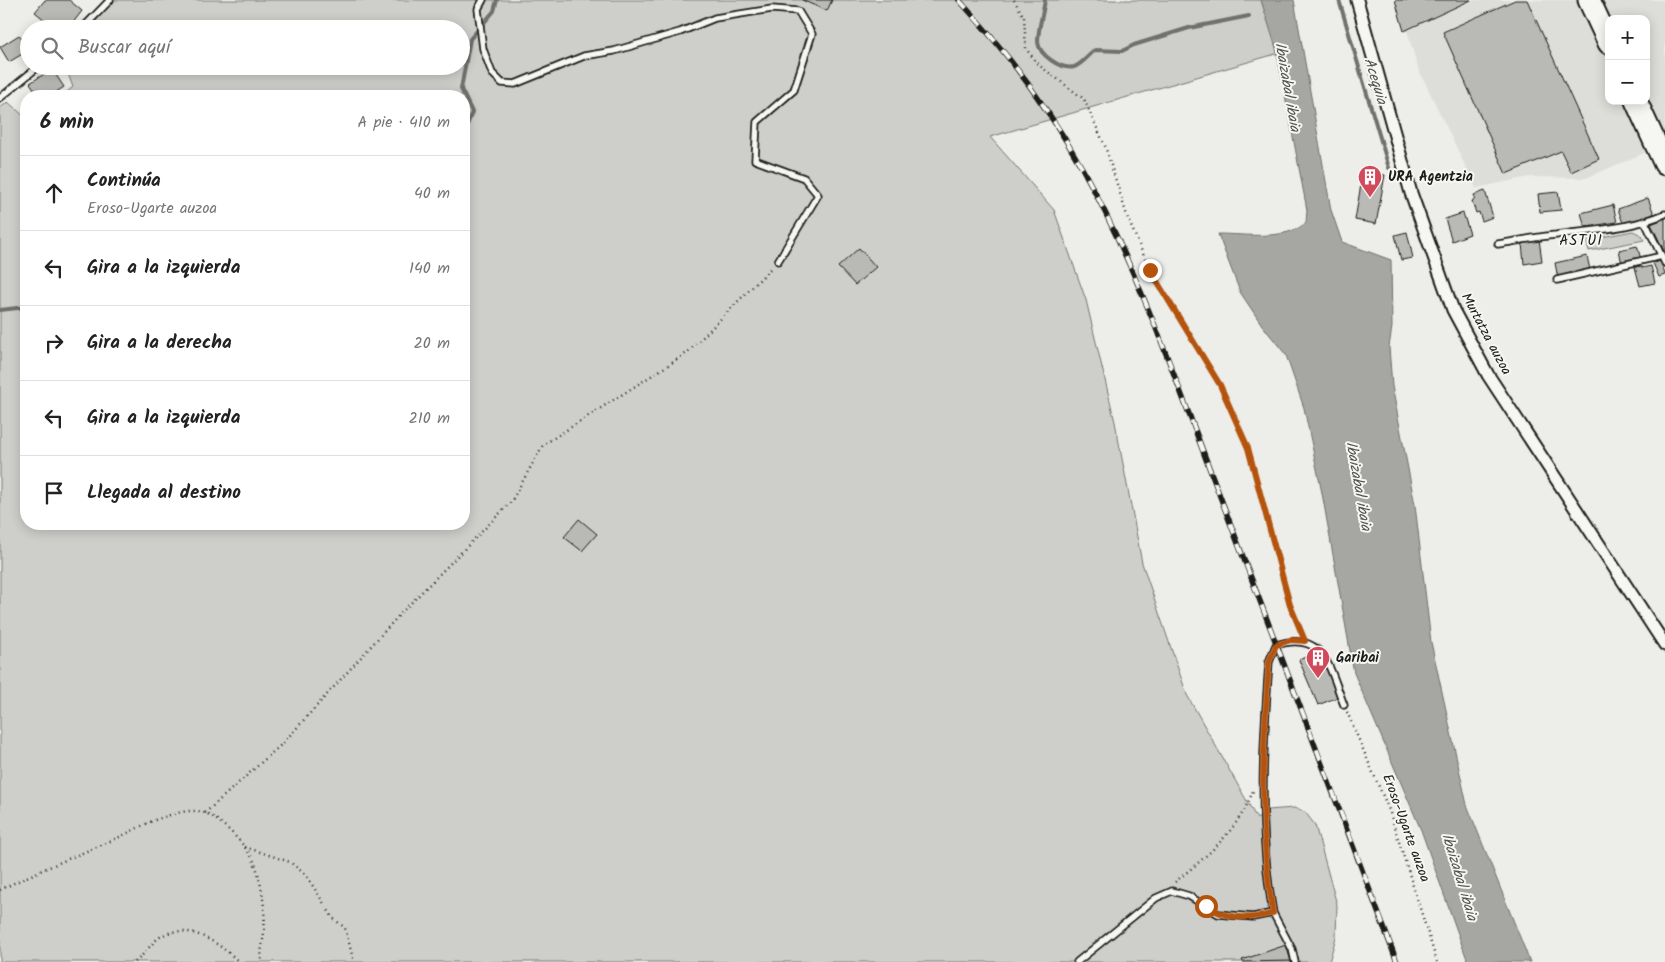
<!DOCTYPE html>
<html lang="es">
<meta charset="utf-8">
<style>
:root{--surface:#fff;--page:#f6f6f6;--text:#222;--muted:#767676;--line:#e0e0e0}
body{margin:0;font-family:Kalam,sans-serif;background:var(--page);color:var(--text)}
.controls{position:absolute;right:15px;top:15px;display:grid;overflow:hidden;border-radius:10px;box-shadow:0 2px 12px #0003}
.controls button{width:45px;height:45px;display:grid;place-items:center;padding:0;border:0;border-bottom:1px solid var(--line);background:var(--surface);color:var(--text);font:25px sans-serif}
.stop{position:absolute;width:15px;height:15px;margin:-11px;border:4px solid #b45309;border-radius:50%;background:#fff}
.stop.end{background:#b45309;border-color:#fff;box-shadow:0 1px 5px #0008}
.list{margin:0;padding:0;list-style:none}
h2{display:flex;justify-content:space-between;align-items:center;height:65px;margin:0;padding:0 20px;font-size:21px}
h2 small{font-size:16px;font-weight:400;color:var(--muted)}
.list li{display:grid;grid-template-columns:32px 1fr auto;gap:15px;align-items:center;box-sizing:border-box;height:75px;padding:0 20px;border-top:1px solid var(--line)}
.list b{display:block;font-size:19px;white-space:nowrap}
.list p{margin:0;font-size:16px;white-space:nowrap;color:var(--muted)}
.list em{font-size:16px;font-style:normal;color:var(--muted)}
.icon{flex:none;width:28px;height:28px;fill:none;stroke:currentColor;stroke-width:2;stroke-linecap:round;stroke-linejoin:round}
.map{position:relative;flex:none;width:1665px;height:962px;overflow:hidden}
.search{position:absolute;background:var(--surface);box-shadow:0 2px 12px #0003;left:20px;top:20px;width:450px;height:55px;display:flex;align-items:center;gap:12px;box-sizing:border-box;padding:0 18px;border-radius:28px;color:var(--muted);font-size:19px}
.panel{position:absolute;background:var(--surface);box-shadow:0 2px 12px #0003;left:20px;top:90px;width:450px;height:440px;border-radius:20px}
.map>svg:first-child{display:block}
.built{fill:#ddddda;fill-rule:evenodd}
.green{fill:#cececb;stroke:#757574}
.water{fill:#a6a6a3;stroke:#6f6f6d}
.lines{fill:none;stroke-linecap:round;stroke-linejoin:round}
.stream{stroke:#6f6f6d;stroke-width:4}
.building{fill:#b9b9b6;stroke:#1c1c1c}
.lane-casing{stroke:#1c1c1c;stroke-width:9}
.street-casing{stroke:#1c1c1c;stroke-width:15}
.highway-casing{stroke:#1c1c1c;stroke-width:25}
.path{stroke:#1c1c1c;stroke-width:2.5;stroke-dasharray:1 4;stroke-linecap:butt}
.lane{stroke:#f6f6f2;stroke-width:5.5}
.street{stroke:#f6f6f2;stroke-width:11}
.highway{stroke:#f6f6f2;stroke-width:21}
.rail-casing{stroke:#1c1c1c;stroke-width:5.5}
.rail{stroke:#f6f6f2;stroke-width:4;stroke-dasharray:11;stroke-linecap:butt}
.route{stroke:#b45309;stroke-width:6}
.labels{text-anchor:middle;dominant-baseline:central;stroke-width:4;stroke-linejoin:round;paint-order:stroke}
.poi-label{font-size:14px;font-weight:bold;fill:#1c1c1c;stroke:#f6f6f2;text-anchor:start}
.street-label{font-size:14px;fill:#1c1c1c;stroke:#f6f6f2}
.water-label{font-size:15px;font-style:italic;fill:#535352;stroke:#f6f6f2}
.neighbourhood-label{font-size:15px;letter-spacing:1px;fill:#1c1c1c;stroke:#f6f6f2}
</style>
<div class="map">
<svg width="1665" height="962" viewBox="0 0 1665 962">
<rect width="100%" height="100%" fill="#edede9"/>
<filter id="ink" filterUnits="userSpaceOnUse"><feTurbulence type="fractalNoise" baseFrequency=".02" numOctaves="2"/><feDisplacementMap in="SourceGraphic" scale="10" xChannelSelector="R" yChannelSelector="G"/><feConvolveMatrix kernelMatrix="1 2 1 2 8 2 1 2 1" color-interpolation-filters="sRGB"/></filter>
<g filter="url(#ink)">
<path class="built" d="M1398,0H1665V144L1586,178L1529,177L1476,188L1418,68ZM1609,19H1646V101H1609Z"/>
<path class="green" d="M114,0H1261L1279,53L990,137L1054,210L1086,300L1115,422L1142,563L1187,695L1257,819L1268,810L1294,808L1305,812L1315,825L1337,905L1336,937L1329,962H0V108L8,102L26,118V524H464V96H62L73,87L65,66H461V29H85Z
M1633,231L1641,235L1644,240L1589,251L1586,240Z"/>
<path class="water" d="M1261,0H1294L1331,210L1342,242L1391,260L1392,327L1389,347L1392,386L1415,505L1431,642L1467,805L1530,962H1468L1421,830L1354,673L1322,493L1304,408L1286,355L1262,325L1240,292L1218,234C1245,234 1285,241 1306,223L1307,210L1276,48Z"/>
<g class="lines">
<path class="stream" d="M1045,0C1043,14 1038,28 1038,42C1039,55 1061,70 1074,67C1081,65 1089,55 1095,50L1122,51L1134,45L1189,28L1249,16
M1339,0L1389,168
M464,133L472,112L461,89L470,39L494,11L497,0
M0,310L26,307"/>
</g>
<path class="building" d="M45,0H69L82,11L68,29H56L35,12Z
M802,0H832L827,11Z
M1395,0H1471L1404,31Z
M1515,0H1527L1599,159L1571,172L1561,151L1506,174L1443,32Z
M19,35L29,50L9,62L0,47Z
M52,69L64,87L50,96H39L30,83Z
M1363,172L1385,175L1376,224L1355,220Z
M1485,191L1493,217L1482,221L1479,212L1476,213L1472,201L1475,199L1474,195Z
M1558,192L1561,210L1540,212L1538,194Z
M1648,198L1654,214L1624,226L1618,209Z
M1613,205L1617,222L1585,227L1581,213Z
M1463,213L1470,234L1452,241L1445,219Z
M1665,218V253L1651,224Z
M1407,232L1413,258L1401,260L1395,235Z
M1539,239L1542,261L1524,264L1522,243Z
M1637,246L1641,259L1622,264L1619,250Z
M859,248L876,267L855,285L838,267Z
M1587,256L1590,270L1558,278L1555,263Z
M1661,261L1665,275L1659,277L1653,263Z
M1642,266V268L1651,266L1655,283L1640,286L1635,267Z
M579,519L597,534L582,551L564,537Z
M1319,651L1338,697L1318,705L1299,660Z
M1286,945L1291,961L1243,962L1242,960Z"/>
<g class="lines">
<defs>
<path id="lane" d="M483,0L478,9L483,49L492,73L502,83L515,84L584,56L614,51L680,32L715,18L772,9L798,11L812,34L794,90L757,122L755,160L804,178L818,195L778,261
M82,29L110,0
M0,98L39,66
M1645,222L1665,263
M1498,244C1517,241 1536,237 1556,235C1593,230 1630,229 1665,214
M1557,280L1662,256
M1273,913C1258,829 1263,747 1269,662L1276,645C1325,630 1329,668 1344,705
M1077,962L1156,898L1172,891L1189,896L1218,914L1253,917L1273,913L1292,949L1295,962"/>
<path id="street" d="M1357,0L1411,193L1453,310L1488,375L1665,645"/>
<path id="highway" d="M1589,0L1609,43
M1636,101L1665,164"/>
</defs>
<use href="#lane" class="lane-casing"/>
<use href="#street" class="street-casing"/>
<use href="#highway" class="highway-casing"/>
<path class="path" d="M1014,0L1024,17L1026,49L1040,66L1084,99L1105,146L1128,219L1149,268L1220,385L1248,448L1290,605L1303,635
M1347,712L1389,810L1437,962
M205,813L283,743L402,612L511,502L543,445L687,353L772,267
M245,847L290,862L306,875L333,918L345,928L354,962
M1175,882C1207,856 1238,831 1253,791
M0,890C37,871 76,856 115,839C131,832 147,822 164,817C175,813 193,808 205,813C220,818 250,849 255,864C262,884 266,911 264,932C263,943 260,951 262,962
M135,962C144,955 151,943 160,937C186,920 221,944 239,962"/>
<use href="#lane" class="lane"/>
<use href="#street" class="street"/>
<use href="#highway" class="highway"/>
<defs>
<path id="rail" d="M959,0C1006,51 1048,107 1082,168C1141,275 1182,398 1226,512C1283,662 1341,812 1397,962"/>
</defs>
<use href="#rail" class="rail-casing"/>
<use href="#rail" class="rail"/>
</g>
</g>
<g class="lines" filter="url(#ink)">
<path class="route" d="M1150,270L1220,385L1248,448L1290,605L1305,641L1291,640L1276,645L1269,662C1263,748 1258,828 1273,913C1251,920 1226,919 1206,906"/>
</g>
<defs>
<symbol id="building-pin" viewBox="-11 -11 22 30"><path d="M0 17L-7.5 6A9.5 9.5 0 1 1 7.5 6Z" fill="#d1495b" stroke="#f6f6f2"/><path d="M-4-6H4V6H1V3H-1V6H-4ZM-2.5-4.3h1.7v1.8h-1.7ZM.8-4.3h1.7v1.8H.8ZM-2.5-1h1.7V.8h-1.7ZM.8-1h1.7V.8H.8Z" fill="#fff"/></symbol>
</defs>
<g fill-rule="evenodd">
<use href="#building-pin" x="1356" y="163" width="28" height="38"/>
<use href="#building-pin" x="1304" y="644" width="28" height="38"/>
</g>
<g class="labels">
<g class="poi-label">
<text x="1388" y="177">URA Agentzia</text>
<text x="1336" y="658">Garibai</text>
</g>
<g class="street-label">
<text transform="translate(1486 334) rotate(62)">Murtatza auzoa</text>
<text transform="translate(1406 828) rotate(70)">Eroso-Ugarte auzoa</text>
</g>
<g class="water-label">
<text transform="translate(1375 81) rotate(73)">Acequia</text>
<text transform="translate(1287 87) rotate(80)">Ibaizabal ibaia</text>
<text transform="translate(1358 486) rotate(80)">Ibaizabal ibaia</text>
<text transform="translate(1459 877) rotate(73)">Ibaizabal ibaia</text>
</g>
<g class="neighbourhood-label">
<text x="1581" y="241">ASTUI</text>
</g>
</g>
</svg>
<div class="controls">
<button>+</button>
<button>−</button>
</div>
<div class="stop" style="left:1206px;top:906px"></div>
<div class="stop end" style="left:1150px;top:270px"></div>
<div class="search"><svg class="icon" aria-label="search" viewBox="0 0 24 24"><circle cx="10" cy="10" r="6"/><path d="M15 15l6 6"/></svg>Buscar aquí</div>
<section class="panel">
<h2>6 min<small>A pie · 410 m</small></h2>
<ul class="list">
<li><svg class="icon" aria-label="ahead" viewBox="0 0 24 24"><path d="M12 20V5M6 11l6-6 6 6"/></svg><div><b>Continúa</b><p>Eroso-Ugarte auzoa</p></div><em>40 m</em></li>
<li><svg class="icon" aria-label="left" viewBox="0 0 24 24"><path d="M17 20v-9H6M10 6l-5 5 5 5"/></svg><div><b>Gira a la izquierda</b></div><em>140 m</em></li>
<li><svg class="icon" aria-label="right" viewBox="0 0 24 24"><path d="M7 20v-9h11M14 6l5 5-5 5"/></svg><div><b>Gira a la derecha</b></div><em>20 m</em></li>
<li><svg class="icon" aria-label="left" viewBox="0 0 24 24"><path d="M17 20v-9H6M10 6l-5 5 5 5"/></svg><div><b>Gira a la izquierda</b></div><em>210 m</em></li>
<li><svg class="icon" aria-label="arrive" viewBox="0 0 24 24"><path d="M6 21V4h12l-3 4 3 4H6"/></svg><div><b>Llegada al destino</b></div></li>
</ul>
</section>
</div>
